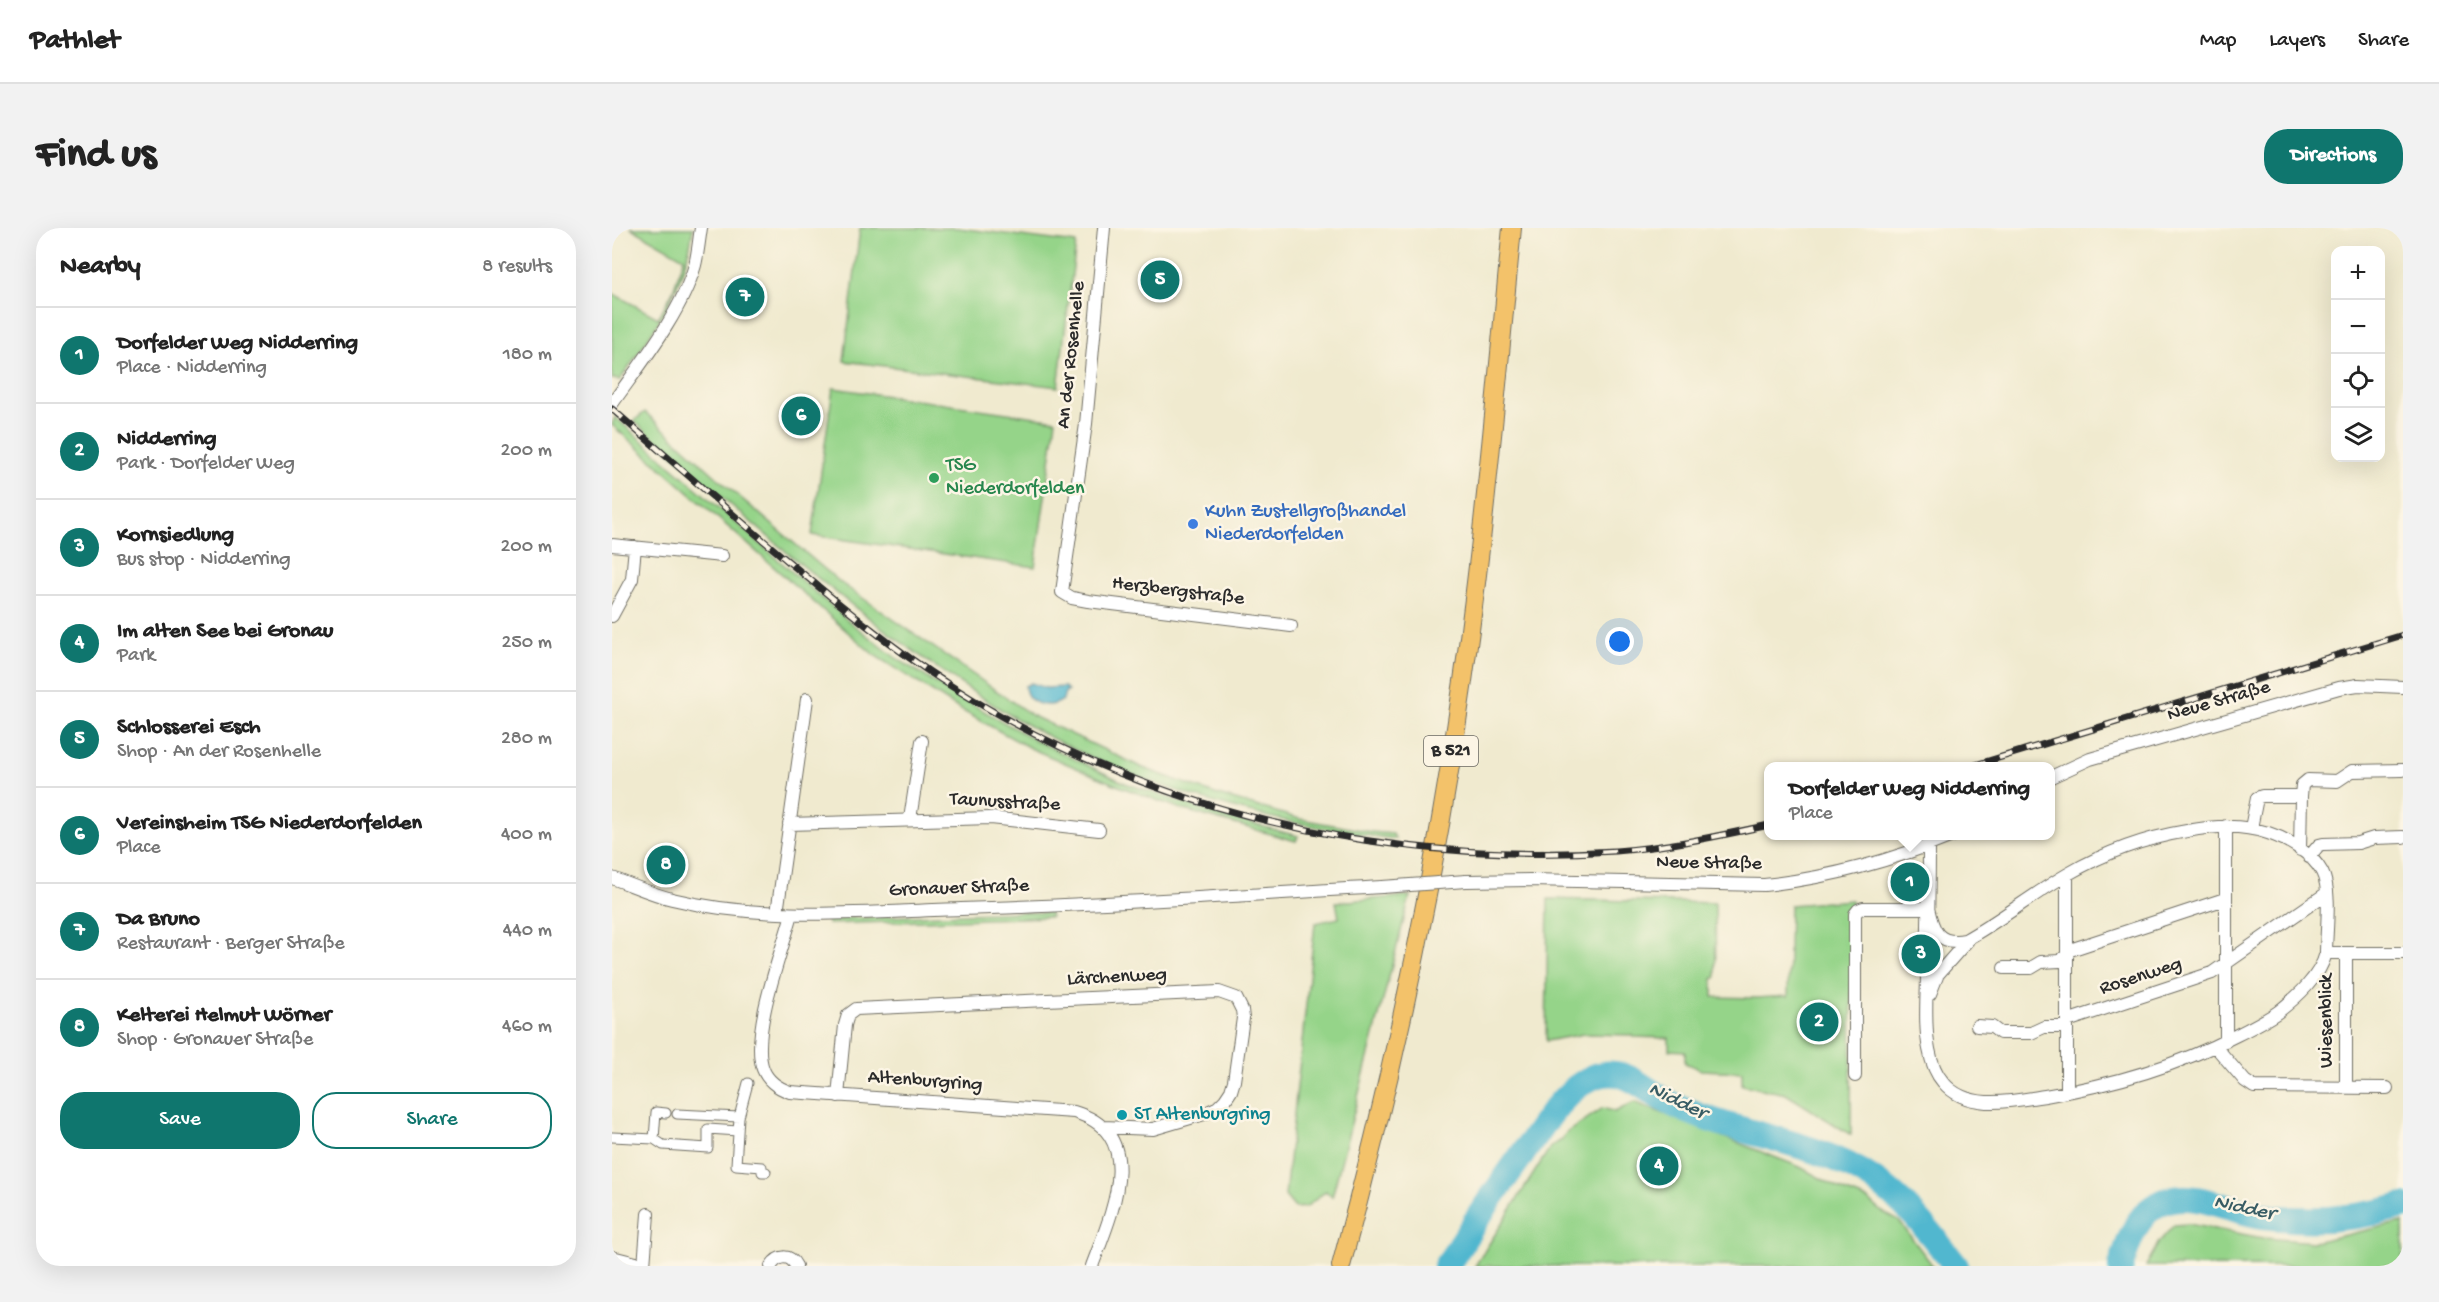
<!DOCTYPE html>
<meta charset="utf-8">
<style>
:root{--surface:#fff;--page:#f2f2f2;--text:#222;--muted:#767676;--line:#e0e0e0;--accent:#0f766e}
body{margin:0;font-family:"Gochi Hand",sans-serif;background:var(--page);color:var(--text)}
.controls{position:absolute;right:18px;top:18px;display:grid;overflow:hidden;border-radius:12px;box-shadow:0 6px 24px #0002}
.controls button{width:54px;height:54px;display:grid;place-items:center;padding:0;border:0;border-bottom:2px solid var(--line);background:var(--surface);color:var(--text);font:30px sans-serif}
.you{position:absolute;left:1008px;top:414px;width:21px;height:21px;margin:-15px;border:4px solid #fff;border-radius:50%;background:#1a73e8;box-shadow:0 0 0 9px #1a73e833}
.badge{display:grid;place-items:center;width:39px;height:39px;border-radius:50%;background:var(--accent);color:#fff;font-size:20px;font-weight:700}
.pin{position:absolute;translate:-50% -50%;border:3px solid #fff;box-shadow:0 2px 6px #0006}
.popup{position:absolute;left:1152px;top:534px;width:291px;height:78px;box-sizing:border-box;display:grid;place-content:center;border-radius:12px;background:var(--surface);filter:drop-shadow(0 2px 4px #0005);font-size:20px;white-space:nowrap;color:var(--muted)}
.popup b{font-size:22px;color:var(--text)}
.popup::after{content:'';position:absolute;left:50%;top:100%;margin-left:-12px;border:12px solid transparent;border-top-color:var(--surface)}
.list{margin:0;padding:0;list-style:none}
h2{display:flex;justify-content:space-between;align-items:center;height:78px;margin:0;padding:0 24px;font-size:26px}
h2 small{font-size:20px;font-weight:400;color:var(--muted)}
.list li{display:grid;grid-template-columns:39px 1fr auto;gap:18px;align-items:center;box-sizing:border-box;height:96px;padding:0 24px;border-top:2px solid var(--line)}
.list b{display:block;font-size:22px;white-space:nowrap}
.list p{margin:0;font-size:20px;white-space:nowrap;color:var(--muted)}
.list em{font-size:20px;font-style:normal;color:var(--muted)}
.actions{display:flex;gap:12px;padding:18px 24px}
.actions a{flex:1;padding:14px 0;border:2px solid var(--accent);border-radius:24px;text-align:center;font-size:21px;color:var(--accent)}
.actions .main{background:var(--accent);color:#fff}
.icon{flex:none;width:33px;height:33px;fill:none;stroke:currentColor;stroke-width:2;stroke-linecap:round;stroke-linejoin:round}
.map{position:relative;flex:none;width:1791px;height:1038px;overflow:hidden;border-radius:24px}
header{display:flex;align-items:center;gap:36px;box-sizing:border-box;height:84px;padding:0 30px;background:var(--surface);border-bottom:2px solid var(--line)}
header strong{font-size:28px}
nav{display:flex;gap:33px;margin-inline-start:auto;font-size:21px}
.intro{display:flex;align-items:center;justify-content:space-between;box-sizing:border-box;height:144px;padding:0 36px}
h1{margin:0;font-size:42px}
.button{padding:15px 27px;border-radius:24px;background:var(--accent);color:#fff;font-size:21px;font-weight:700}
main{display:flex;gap:36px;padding:0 36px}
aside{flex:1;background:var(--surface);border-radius:24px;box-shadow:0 6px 24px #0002}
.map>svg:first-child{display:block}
.green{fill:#95d489;stroke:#60805a;stroke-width:1.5}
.water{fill:#51b7cf;stroke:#3e717d;stroke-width:1.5}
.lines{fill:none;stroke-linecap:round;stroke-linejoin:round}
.river{stroke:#51b7cf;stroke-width:26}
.pedestrian-casing{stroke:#706e64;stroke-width:11}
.minor-casing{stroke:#706e64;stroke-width:14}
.primary-casing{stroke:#706e64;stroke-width:20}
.pedestrian{stroke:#fff;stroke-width:9}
.minor{stroke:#fff;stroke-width:12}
.primary{stroke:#f3c26a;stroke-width:18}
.rail-casing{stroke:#2b2b2b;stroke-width:7}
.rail{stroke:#fcf5e5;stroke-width:4.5;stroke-dasharray:14;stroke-linecap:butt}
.minor-bridge-casing{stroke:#706e64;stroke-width:14;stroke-linecap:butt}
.minor-bridge{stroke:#fff;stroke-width:12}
.leisure-dot{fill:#2e9e5b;stroke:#fcf5e5;stroke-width:2}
.shop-dot{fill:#3f7fe0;stroke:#fcf5e5;stroke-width:2}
.culture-dot{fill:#0f9aa8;stroke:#fcf5e5;stroke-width:2}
.labels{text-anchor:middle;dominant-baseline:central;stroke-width:5;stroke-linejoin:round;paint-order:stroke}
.shield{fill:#fcf5e5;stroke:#6a6863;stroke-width:1.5}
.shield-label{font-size:18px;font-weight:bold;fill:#2b2b2b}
.street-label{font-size:20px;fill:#2b2b2b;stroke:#fcf5e5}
.leisure-label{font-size:20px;fill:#27864d;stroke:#fcf5e5;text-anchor:start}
.shop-label{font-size:20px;fill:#366cbe;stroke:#fcf5e5;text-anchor:start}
.culture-label{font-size:20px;fill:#0d838f;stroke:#fcf5e5;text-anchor:start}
.water-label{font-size:21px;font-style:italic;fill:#385c64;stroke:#fcf5e5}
</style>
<header>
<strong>Pathlet</strong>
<nav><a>Map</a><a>Layers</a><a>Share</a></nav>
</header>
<div class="intro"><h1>Find us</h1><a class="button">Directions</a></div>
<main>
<aside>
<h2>Nearby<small>8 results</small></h2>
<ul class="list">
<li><span class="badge">1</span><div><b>Dorfelder Weg Nidderring</b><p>Place · Nidderring</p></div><em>180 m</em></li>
<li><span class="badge">2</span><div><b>Nidderring</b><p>Park · Dorfelder Weg</p></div><em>200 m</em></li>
<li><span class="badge">3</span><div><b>Kornsiedlung</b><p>Bus stop · Nidderring</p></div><em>200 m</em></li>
<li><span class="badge">4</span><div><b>Im alten See bei Gronau</b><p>Park</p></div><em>250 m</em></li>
<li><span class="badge">5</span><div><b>Schlosserei Esch</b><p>Shop · An der Rosenhelle</p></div><em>280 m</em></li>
<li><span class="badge">6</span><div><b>Vereinsheim TSG Niederdorfelden</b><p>Place</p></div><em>400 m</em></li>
<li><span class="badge">7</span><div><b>Da Bruno</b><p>Restaurant · Berger Straße</p></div><em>440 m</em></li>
<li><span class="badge">8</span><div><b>Kelterei Helmut Wörner</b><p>Shop · Gronauer Straße</p></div><em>460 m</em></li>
</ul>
<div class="actions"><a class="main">Save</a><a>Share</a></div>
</aside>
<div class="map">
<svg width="1791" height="1038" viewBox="0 0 1791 1038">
<rect width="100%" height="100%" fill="#fcf5e5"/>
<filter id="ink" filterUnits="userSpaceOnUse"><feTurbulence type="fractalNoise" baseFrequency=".0167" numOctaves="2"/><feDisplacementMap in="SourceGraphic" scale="12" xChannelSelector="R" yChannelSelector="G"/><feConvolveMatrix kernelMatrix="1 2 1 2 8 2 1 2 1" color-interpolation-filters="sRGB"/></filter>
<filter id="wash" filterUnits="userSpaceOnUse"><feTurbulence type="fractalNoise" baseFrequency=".008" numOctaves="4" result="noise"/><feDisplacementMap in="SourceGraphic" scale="24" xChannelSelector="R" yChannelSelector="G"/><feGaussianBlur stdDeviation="1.35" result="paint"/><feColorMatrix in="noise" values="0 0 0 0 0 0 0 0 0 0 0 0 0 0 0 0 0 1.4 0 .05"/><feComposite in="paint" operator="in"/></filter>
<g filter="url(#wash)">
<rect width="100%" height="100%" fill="#f0eacf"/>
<path class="green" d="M19,0H81C74,59 41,104 8,152L0,151V65L46,90L61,63L72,30Z
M248,0H346L464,15L446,159L232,133Z
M221,160L444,192L423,339L200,307Z
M33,184L109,253L229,355L421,488L531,540L603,566L688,591L760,604L781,606L783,611C647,595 511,555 393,484C258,402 141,296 22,193Z
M3,189L234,391L284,430L333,461L425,513L513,555L607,587L686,608L684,613L572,582L509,559L418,520L349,482L262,427L0,197Z
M798,668L720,969L714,963L694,979L683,980L673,968L703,695L727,690L724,674Z
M936,671L1103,675L1104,750H1101V769L1145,770L1176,768L1178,677L1240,672L1239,907L1174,866L1130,857V844L1089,842L1073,835V823L1057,822V810L1021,809V807L972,806L934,813Z
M412,684L438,685L439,689L216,696L215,691Z
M1022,874L1188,939L1232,963L1256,972L1267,982L1287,993L1321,1038H863L939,918L950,912L954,905L991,880L1003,884Z
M1791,994V1038H1534L1547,1014L1562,997L1576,996L1651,1010L1702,1014Z"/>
<path class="water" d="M419,455L434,460L453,459L456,463L453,464L451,472C438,482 414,477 413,458Z"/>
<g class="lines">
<path class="river" d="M834,1038C847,1021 857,1002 869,985C885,961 902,938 919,914C936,890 953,862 981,849C1010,837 1028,858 1051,871C1114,907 1198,909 1259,950C1294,973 1318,1005 1344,1038
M1509,1038C1517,1012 1525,983 1553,973C1584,962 1620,984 1651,988C1698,995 1745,991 1791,978"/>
</g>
</g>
<g filter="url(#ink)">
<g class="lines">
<defs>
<path id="pedestrian" d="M136,855L127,889L124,937L150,939V944H154
M65,886L127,889
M0,909L42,911L51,917L96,920V901L126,903
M42,911L44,884L54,885"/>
<path id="minor" d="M492,0L474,196L450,364L460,370L476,373L679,398
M0,176C29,135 69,86 83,37C86,25 87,12 89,0
M0,317L110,328
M0,388L20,351L23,319
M1439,549L1478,531L1727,460L1746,457L1791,459
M1689,568L1690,557L1696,552L1725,553L1740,543L1791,542
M298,591L310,513
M177,596L379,590L487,602
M1614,598V813
M1639,600L1645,570L1650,568H1689L1688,622
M1697,629L1707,617L1711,616L1746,615L1762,610L1791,609
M1455,647V864
M0,650C20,657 39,666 60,671C154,694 253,684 349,681C490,677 630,667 770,659
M854,653L918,652L1152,657C1217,650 1279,633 1340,608
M1316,680C1321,703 1326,717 1353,712C1389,692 1421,666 1456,646C1494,624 1532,610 1575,603C1602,598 1629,596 1656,605C1675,611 1700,625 1710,644C1720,663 1714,703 1714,725C1708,749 1685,769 1666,784C1653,793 1637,801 1623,808C1563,839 1500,857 1433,868C1401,873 1355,884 1331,854C1323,845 1319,832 1317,821C1312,796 1315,769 1315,744C1316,702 1317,659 1317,617
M165,685L195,471
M180,686C170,723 138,806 151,841C156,854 166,860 178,864L462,884C537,906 499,987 480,1038
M1455,723L1613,671
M1714,725H1791
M1392,740H1419L1429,734L1448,733L1455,727
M1318,766L1326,746L1356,712
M1455,793L1600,745L1715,665
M1365,798L1380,799L1388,805H1419L1432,799H1455
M1603,818L1633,853L1642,859L1775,860
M1243,848V686L1246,682L1251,680H1316
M1734,860V725
M226,868L233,797L236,787L244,781L607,764L624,770L630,782L631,790L622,853L619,863L613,872L606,879L592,886L541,901L491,899
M0,1029L32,1037
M32,1038L36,986
M159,1038C166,1027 178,1026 184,1038"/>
<path id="primary" d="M729,1038C789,817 835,591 863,363C878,243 888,121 900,0"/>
</defs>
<use href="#pedestrian" class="pedestrian-casing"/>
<use href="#minor" class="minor-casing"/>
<use href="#primary" class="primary-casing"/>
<use href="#pedestrian" class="pedestrian"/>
<use href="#minor" class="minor"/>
<use href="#primary" class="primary"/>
<defs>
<path id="rail" d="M0,181C59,232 117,284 177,334C228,377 280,420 336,456C534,584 770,638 1004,623C1055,619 1107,608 1157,597
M1360,538L1791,407"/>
</defs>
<use href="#rail" class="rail-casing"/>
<use href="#rail" class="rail"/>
<defs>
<path id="minor-bridge" d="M770,659L854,653"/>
</defs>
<use href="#minor-bridge" class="minor-bridge-casing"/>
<use href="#minor-bridge" class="minor-bridge"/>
</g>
</g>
<circle class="leisure-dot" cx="322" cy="250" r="6"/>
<circle class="shop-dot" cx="581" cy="296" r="6"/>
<circle class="culture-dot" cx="510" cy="887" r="6"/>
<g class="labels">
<rect class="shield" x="812" y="508" width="54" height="30" rx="4.5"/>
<g class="shield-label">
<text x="839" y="523">B 521</text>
</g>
<g class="street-label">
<text transform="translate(460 127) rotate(-84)">An der Rosenhelle</text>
<text transform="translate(566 364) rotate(7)">Herzbergstraße</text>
<text transform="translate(1607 474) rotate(-16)">Neue Straße</text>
<text transform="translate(393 575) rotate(3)">Taunusstraße</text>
<text transform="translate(1097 636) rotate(1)">Neue Straße</text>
<text transform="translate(347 661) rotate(-2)">Gronauer Straße</text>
<text transform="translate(1529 749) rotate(-18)">Rosenweg</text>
<text transform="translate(505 750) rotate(-3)">Lärchenweg</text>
<text transform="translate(1715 793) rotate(-90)">Wiesenblick</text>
<text transform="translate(313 854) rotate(4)">Altenburgring</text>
</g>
<g class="leisure-label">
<text x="334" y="238">TSG<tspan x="334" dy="23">Niederdorfelden</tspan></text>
</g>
<g class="shop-label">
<text x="593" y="284">Kuhn Zustellgroßhandel<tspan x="593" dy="23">Niederdorfelden</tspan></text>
</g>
<g class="culture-label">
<text x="522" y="887">ST Altenburgring</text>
</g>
<g class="water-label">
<text transform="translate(1065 874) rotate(26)">Nidder</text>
<text transform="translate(1632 981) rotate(12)">Nidder</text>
</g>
</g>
</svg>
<div class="controls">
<button>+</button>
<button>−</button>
<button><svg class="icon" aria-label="locate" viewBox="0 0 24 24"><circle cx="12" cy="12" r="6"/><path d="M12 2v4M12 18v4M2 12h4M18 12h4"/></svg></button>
<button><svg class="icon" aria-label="layers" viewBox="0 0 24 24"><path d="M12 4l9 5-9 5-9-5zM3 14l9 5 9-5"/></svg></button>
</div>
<div class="you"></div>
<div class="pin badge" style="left:1298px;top:654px">1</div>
<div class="popup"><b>Dorfelder Weg Nidderring</b>Place</div>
<div class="pin badge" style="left:1207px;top:794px">2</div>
<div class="pin badge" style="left:1309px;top:726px">3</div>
<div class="pin badge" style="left:1047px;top:938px">4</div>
<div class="pin badge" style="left:548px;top:52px">5</div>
<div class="pin badge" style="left:189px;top:188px">6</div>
<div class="pin badge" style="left:133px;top:69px">7</div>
<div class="pin badge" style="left:54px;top:637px">8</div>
</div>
</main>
